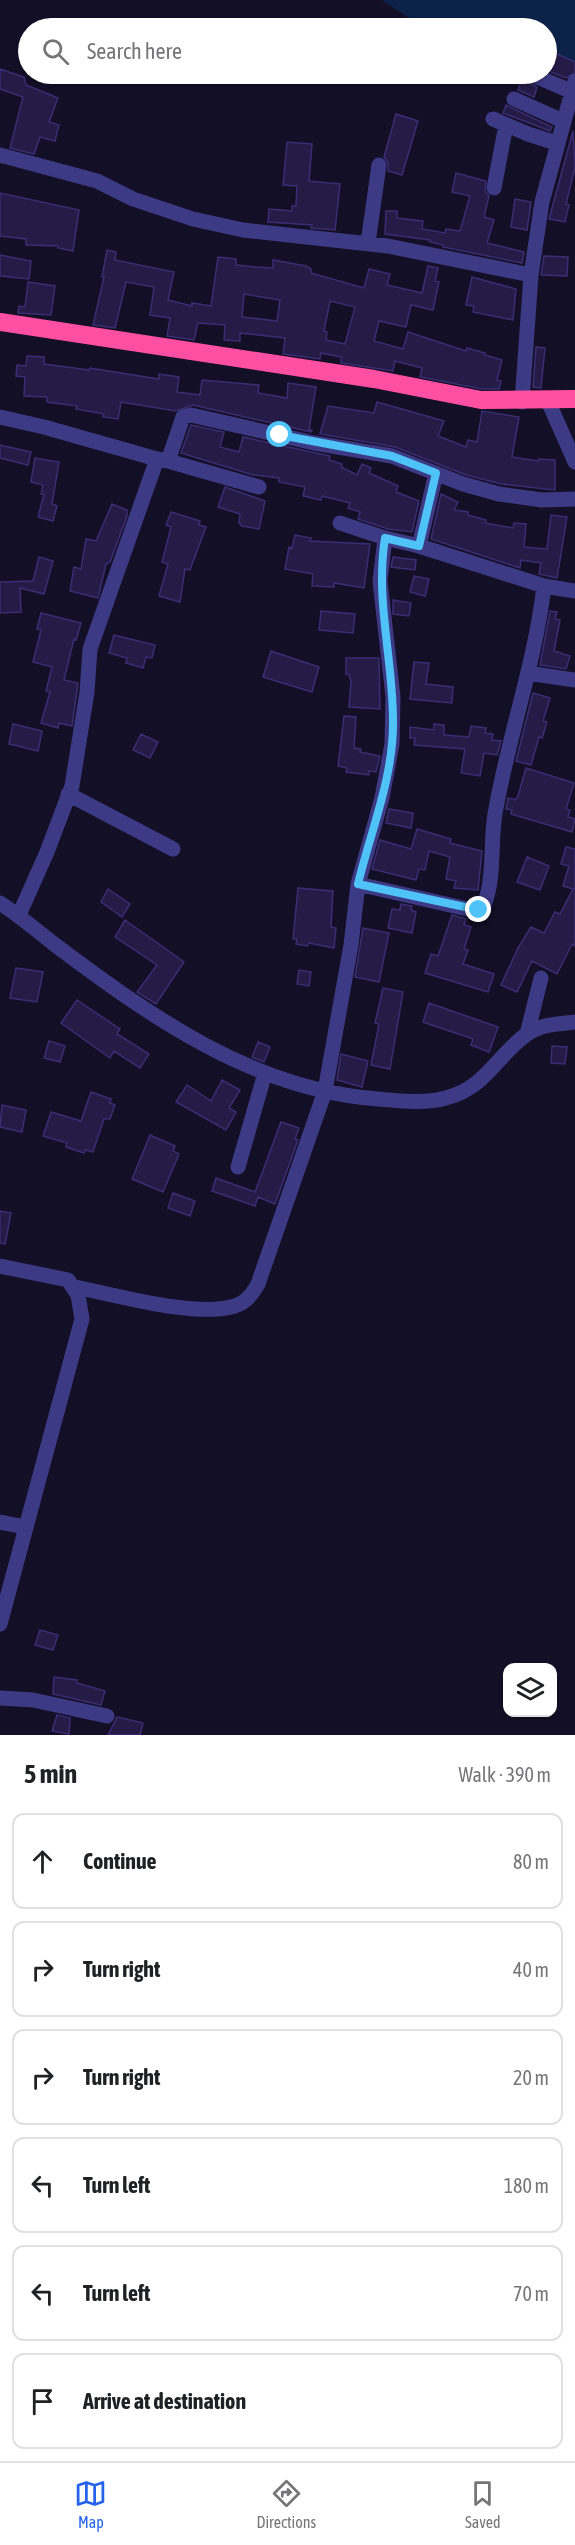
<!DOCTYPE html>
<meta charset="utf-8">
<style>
:root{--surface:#fff;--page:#f6f6f6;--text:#202124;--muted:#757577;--line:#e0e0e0;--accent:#2563eb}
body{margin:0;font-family:"Asap Condensed",sans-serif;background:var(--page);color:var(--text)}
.controls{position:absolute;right:18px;bottom:18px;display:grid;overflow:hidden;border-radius:12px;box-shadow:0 2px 4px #0004}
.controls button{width:54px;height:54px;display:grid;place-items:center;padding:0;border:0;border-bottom:2px solid var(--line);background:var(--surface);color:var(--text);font:30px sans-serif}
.stop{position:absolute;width:18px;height:18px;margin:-14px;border:4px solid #4fc3f7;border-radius:50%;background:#fff}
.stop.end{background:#4fc3f7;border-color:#fff;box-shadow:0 2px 6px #0008}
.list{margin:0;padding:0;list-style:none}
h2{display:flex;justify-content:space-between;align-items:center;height:78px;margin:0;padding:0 24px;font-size:26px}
h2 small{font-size:20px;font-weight:400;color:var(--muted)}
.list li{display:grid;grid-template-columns:39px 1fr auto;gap:18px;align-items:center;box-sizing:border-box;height:96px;margin:0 12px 12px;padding:0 12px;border:2px solid var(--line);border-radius:12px}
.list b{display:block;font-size:22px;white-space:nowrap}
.list em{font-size:20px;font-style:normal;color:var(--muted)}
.icon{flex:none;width:33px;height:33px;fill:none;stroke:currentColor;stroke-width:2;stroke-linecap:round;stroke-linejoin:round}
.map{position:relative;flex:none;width:575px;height:1735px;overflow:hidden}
.search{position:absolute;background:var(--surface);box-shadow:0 2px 4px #0004;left:18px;right:18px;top:18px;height:66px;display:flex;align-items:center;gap:15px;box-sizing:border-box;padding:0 21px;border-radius:33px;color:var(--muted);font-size:22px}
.sheet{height:726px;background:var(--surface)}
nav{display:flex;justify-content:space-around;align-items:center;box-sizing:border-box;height:84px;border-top:2px solid var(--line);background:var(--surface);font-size:16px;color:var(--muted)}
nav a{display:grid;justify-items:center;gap:3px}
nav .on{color:var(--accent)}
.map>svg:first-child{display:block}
.water{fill:#0c2248}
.building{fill:#241b47;stroke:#3b2d73;stroke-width:1.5;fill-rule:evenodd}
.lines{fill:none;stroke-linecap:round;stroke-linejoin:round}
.minor{stroke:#3d3a85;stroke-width:15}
.highway{stroke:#ff4fa3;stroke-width:18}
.route{stroke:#4fc3f7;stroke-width:8}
</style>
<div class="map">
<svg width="575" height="1735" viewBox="0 0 575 1735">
<rect width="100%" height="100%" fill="#130f26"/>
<path class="water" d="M382,0H575V66L547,54L546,28H424Z"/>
<path class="building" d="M546,49L575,62V72L566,78L546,70Z
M0,69L24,77L26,85L58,98L49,122L59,125L55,141L40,137L34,154L10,148L23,97L0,89Z
M522,78L537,87L534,97L518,90Z
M506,105L552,127L550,131L503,113Z
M396,114L418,121L402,175L388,171V162L384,157Z
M573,131L575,167L566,204L569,205L565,222L549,219Z
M287,142L312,144L309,181L340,184L335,230L311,228L312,225L268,222L269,209L292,211V206H296L297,186L283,185Z
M456,173L486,181L485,191L489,196L484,217L494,220L487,243L524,252L522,263L443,247V245L430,242V240L385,234L386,211H397V218L423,221L422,229L445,233L446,229L460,231L470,196L452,192Z
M0,193L79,210L73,251L58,248V246L26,245V239L0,236Z
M515,199L531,202L527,230L511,227Z
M107,250L116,252L115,260L174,272L168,300L192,306V303L211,306L218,257L236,259V265L256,267L273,268V260L306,266L311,269V273L364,288L369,269L390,274L387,285L422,293L428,266L438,268L435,281L439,282L433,310L411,305L406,327L379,321L374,341L403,349L408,332L466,351L467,348L485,353V355L502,360L497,380L501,381L499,389H482L420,377L422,368L395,361L393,371L341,363V357L321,353L320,359L283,354L285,338L240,333V341L224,340L225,325L198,323L194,340L167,336L170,318L150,315L154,287L126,282L115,328L93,325L104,277H102ZM244,294L280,300L277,321L242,317ZM330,301L355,307L345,344L326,340L327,332L324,331Z
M0,255L31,261L29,279L0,276Z
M544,256L568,257L567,276L541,275Z
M472,277L516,289L513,320L473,312L474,306L466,305Z
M28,282L55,286L51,315L18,313L19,306L25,307Z
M536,347L545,348L541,388L533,387Z
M27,356L44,357V364L89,370L90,368L159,379V374L179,377L177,392L200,395L202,380L259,385L258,393L287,398L288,383L316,387L309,430H312L311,432L193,405L176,411L121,402L118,419L103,417L104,414L76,409L77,406L47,402V397L24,396L25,377L16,376L17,365L26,366Z
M377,402L444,421L438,436L466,447L468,440L477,442L482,411L519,417L512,457L538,461L539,459L555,460V490L501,484L466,475L395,447L320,434L328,406L374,413Z
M191,425L224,432L220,447L239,452L243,437L330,456L329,460L342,464L341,467L357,475L362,464L371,468L369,473L398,486L396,492L419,501L412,532L388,529L358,519L360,512L348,508L350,503L322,496L321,500L303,496L305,487L279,482V478L253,475L181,453Z
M0,445L31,452L28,465L0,458Z
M35,458L59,462L52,504L57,506L53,521L38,517L44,494H41L43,485L31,482Z
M225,487L265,501L259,529L242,526L239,523L240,514L218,507Z
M441,494L458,502L454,510L468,512V515L486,520L485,523L513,528L514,523L526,524L524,547L547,549L551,515L567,517L557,578L539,574L541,563L521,560L520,568L431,539Z
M112,504L127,510V516L110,562L106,564L98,598L70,591L74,567L81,569L86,539L96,541Z
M171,512L200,521L199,525L206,527L190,570L185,569L180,602L159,596L168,564L162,562L171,527L166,525Z
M295,535L311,538L310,541L370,544L364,588L334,583V587L312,586L313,574L285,569L289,547L292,548Z
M39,557L53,561L44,594L20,588L21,612L0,613V582L33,581Z
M393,557L416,560L415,570L391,567Z
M414,576L429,579L425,596L410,592Z
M393,600L411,603L409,616L393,614Z
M321,611L355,614L353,633L319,630Z
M550,611L557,612L555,619L560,620L554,651L570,656L566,669L540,665Z
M41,613L81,623L76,640L74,639L64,680L78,683L72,726L59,723L58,728L41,723L50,692L46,691L52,667L33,662L41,630L37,629Z
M114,635L155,645L152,658L146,657L143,668L126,663L127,658L109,653Z
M271,651L319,667L312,692L263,677Z
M346,658H379L380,709L349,707L351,681L349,674H346Z
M414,662L429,663L426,684L453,687L452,703L410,699Z
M533,693L550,698L543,721L547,722L542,738L539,737L531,765L516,761Z
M344,716L356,717L354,748L361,749L360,752L380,756L376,772L369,771V775L346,772L347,768L338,766Z
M13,724L42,731L38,751L9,744Z
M434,724L444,725V735L469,737L471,726L486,728L485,733L493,734L492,740L501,741L497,755L484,753L480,776L461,773L465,749L414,745L415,738H410V727L434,730Z
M141,734L158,742L150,758L133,750Z
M526,768L574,783L566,809L570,810L568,817L575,819L572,832L511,814L512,810L506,809L508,798L515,800L518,796Z
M389,809L413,813L411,828L386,823Z
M417,829L451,839L450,843L482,851L478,890L454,888L456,881L446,879L450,857L429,851L425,870L419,869L416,880L372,869L380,840L411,849Z
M566,847L575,849V946L572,944L557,974L532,961L517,992L501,985L518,948L531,927L544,933L555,912L560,914L573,889L563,886L569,866L561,864Z
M527,857L549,866L540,890L517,882Z
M298,888L333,891L331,927L336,928L334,948L309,943L307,946L296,944L297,939H293Z
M108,889L130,904L122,917L101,902Z
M401,904L412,906L411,910L416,912L412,933L388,928L392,909L400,910Z
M452,915L466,919L464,925L471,927L464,949L468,950L463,964L494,974L488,992L425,973L431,954L438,956Z
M125,920L184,962L156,1004L137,992L157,965L115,937Z
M363,928L389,933L379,982L355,977Z
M16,968L43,972L37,1002L10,998Z
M299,970L311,972L309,986L297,984Z
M383,988L403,992L390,1069L371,1065L379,1024L375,1023Z
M77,1000L120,1029L117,1034L149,1054L140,1068L114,1051L110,1058L61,1023Z
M429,1003L498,1027L489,1052L471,1045L473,1039L423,1022Z
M49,1041L65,1046L60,1062L44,1058Z
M258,1042L270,1047L264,1062L252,1057Z
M552,1046L567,1047L565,1064L551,1063Z
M341,1054L368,1061L362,1087L337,1080Z
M222,1080L240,1090L229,1108L236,1112L226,1130L176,1102L187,1085L211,1101Z
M91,1092L111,1099L110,1103L115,1105L110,1119H104L93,1152L85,1150L84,1153L66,1147L67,1143L43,1136L51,1112L81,1121Z
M2,1105L26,1110L22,1132L0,1127Z
M281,1122L299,1128L295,1139L298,1140L275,1204L258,1197L255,1206L212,1191L216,1178L255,1192Z
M150,1135L175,1146L173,1151L179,1154L163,1192L132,1179Z
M173,1193L195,1201L190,1216L168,1208Z
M0,1211L11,1213L5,1244L0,1243Z
M40,1630L58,1635L53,1650L35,1645Z
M54,1677L77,1680V1683L105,1691L101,1705L53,1694Z
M57,1715L70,1718L69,1734L52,1731Z
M117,1717L143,1723L140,1735H108Z"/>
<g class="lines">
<path class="minor" d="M531,74L575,93
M514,99L563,121
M493,119L528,134L556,143
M0,155L97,181L133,199L193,219L243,230L388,246L531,275
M494,188L506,125
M368,243L379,165
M548,401L575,462
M522,402L531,275L542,202L575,81
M0,417L44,427L157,459
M168,461L259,487
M340,523L385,538
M544,586L575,591
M528,673L575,680
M68,794L173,849
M358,884L472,910H479L484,905C495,878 490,843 495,814C508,737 535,664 544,586L419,546
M0,903C19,915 36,930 54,944C151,1017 254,1090 378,1099C401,1101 424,1104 446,1098C486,1088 497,1055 527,1034C541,1024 559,1024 575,1022
M19,915L47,852L72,786L87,692L90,649L157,459L168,461L183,417L191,415L314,443L392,456L463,484L499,494L542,500L575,499
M527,1034L541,978
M238,1167L265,1073
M0,1266L68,1280L78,1295L82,1319L0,1624
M75,1287C117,1295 195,1318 235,1306C247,1302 252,1294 258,1284L325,1091L351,945L358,884L382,798L392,744L393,697L380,581L385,538L419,546L436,473
M0,1522L25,1527
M0,1698L33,1700L107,1716"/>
<path class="highway" d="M0,322L374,379L481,400L575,399"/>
</g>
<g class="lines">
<path class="route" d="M280,435L392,456L436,473L419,546L385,538C375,600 393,658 393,720C394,776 371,830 358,884L479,910"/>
</g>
</svg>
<div class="controls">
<button><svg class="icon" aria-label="layers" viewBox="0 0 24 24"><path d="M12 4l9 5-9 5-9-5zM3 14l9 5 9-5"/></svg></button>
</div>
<div class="stop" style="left:280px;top:435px"></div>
<div class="stop end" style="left:479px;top:910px"></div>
<div class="search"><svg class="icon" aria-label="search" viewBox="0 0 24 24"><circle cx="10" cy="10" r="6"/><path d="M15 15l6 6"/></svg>Search here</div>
</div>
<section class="sheet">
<h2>5 min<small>Walk · 390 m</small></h2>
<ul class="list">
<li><svg class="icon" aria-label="ahead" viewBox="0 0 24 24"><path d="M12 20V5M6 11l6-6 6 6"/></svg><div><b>Continue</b></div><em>80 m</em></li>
<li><svg class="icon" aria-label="right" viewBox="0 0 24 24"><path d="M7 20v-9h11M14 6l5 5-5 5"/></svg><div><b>Turn right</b></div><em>40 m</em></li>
<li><svg class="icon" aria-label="right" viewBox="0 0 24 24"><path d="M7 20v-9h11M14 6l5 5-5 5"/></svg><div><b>Turn right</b></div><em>20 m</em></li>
<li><svg class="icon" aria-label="left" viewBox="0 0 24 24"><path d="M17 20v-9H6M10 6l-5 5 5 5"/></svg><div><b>Turn left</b></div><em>180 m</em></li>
<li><svg class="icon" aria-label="left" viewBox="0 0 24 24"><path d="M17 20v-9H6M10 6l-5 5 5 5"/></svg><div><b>Turn left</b></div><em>70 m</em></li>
<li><svg class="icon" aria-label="arrive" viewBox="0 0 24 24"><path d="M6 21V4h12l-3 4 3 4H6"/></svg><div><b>Arrive at destination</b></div></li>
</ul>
</section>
<nav>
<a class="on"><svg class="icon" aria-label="map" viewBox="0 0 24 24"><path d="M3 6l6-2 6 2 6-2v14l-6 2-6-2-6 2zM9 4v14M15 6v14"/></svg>Map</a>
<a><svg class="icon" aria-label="directions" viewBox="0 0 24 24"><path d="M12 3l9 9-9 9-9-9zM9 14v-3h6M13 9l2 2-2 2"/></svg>Directions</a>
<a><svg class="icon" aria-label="saved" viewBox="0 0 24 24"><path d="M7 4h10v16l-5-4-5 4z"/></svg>Saved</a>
</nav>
